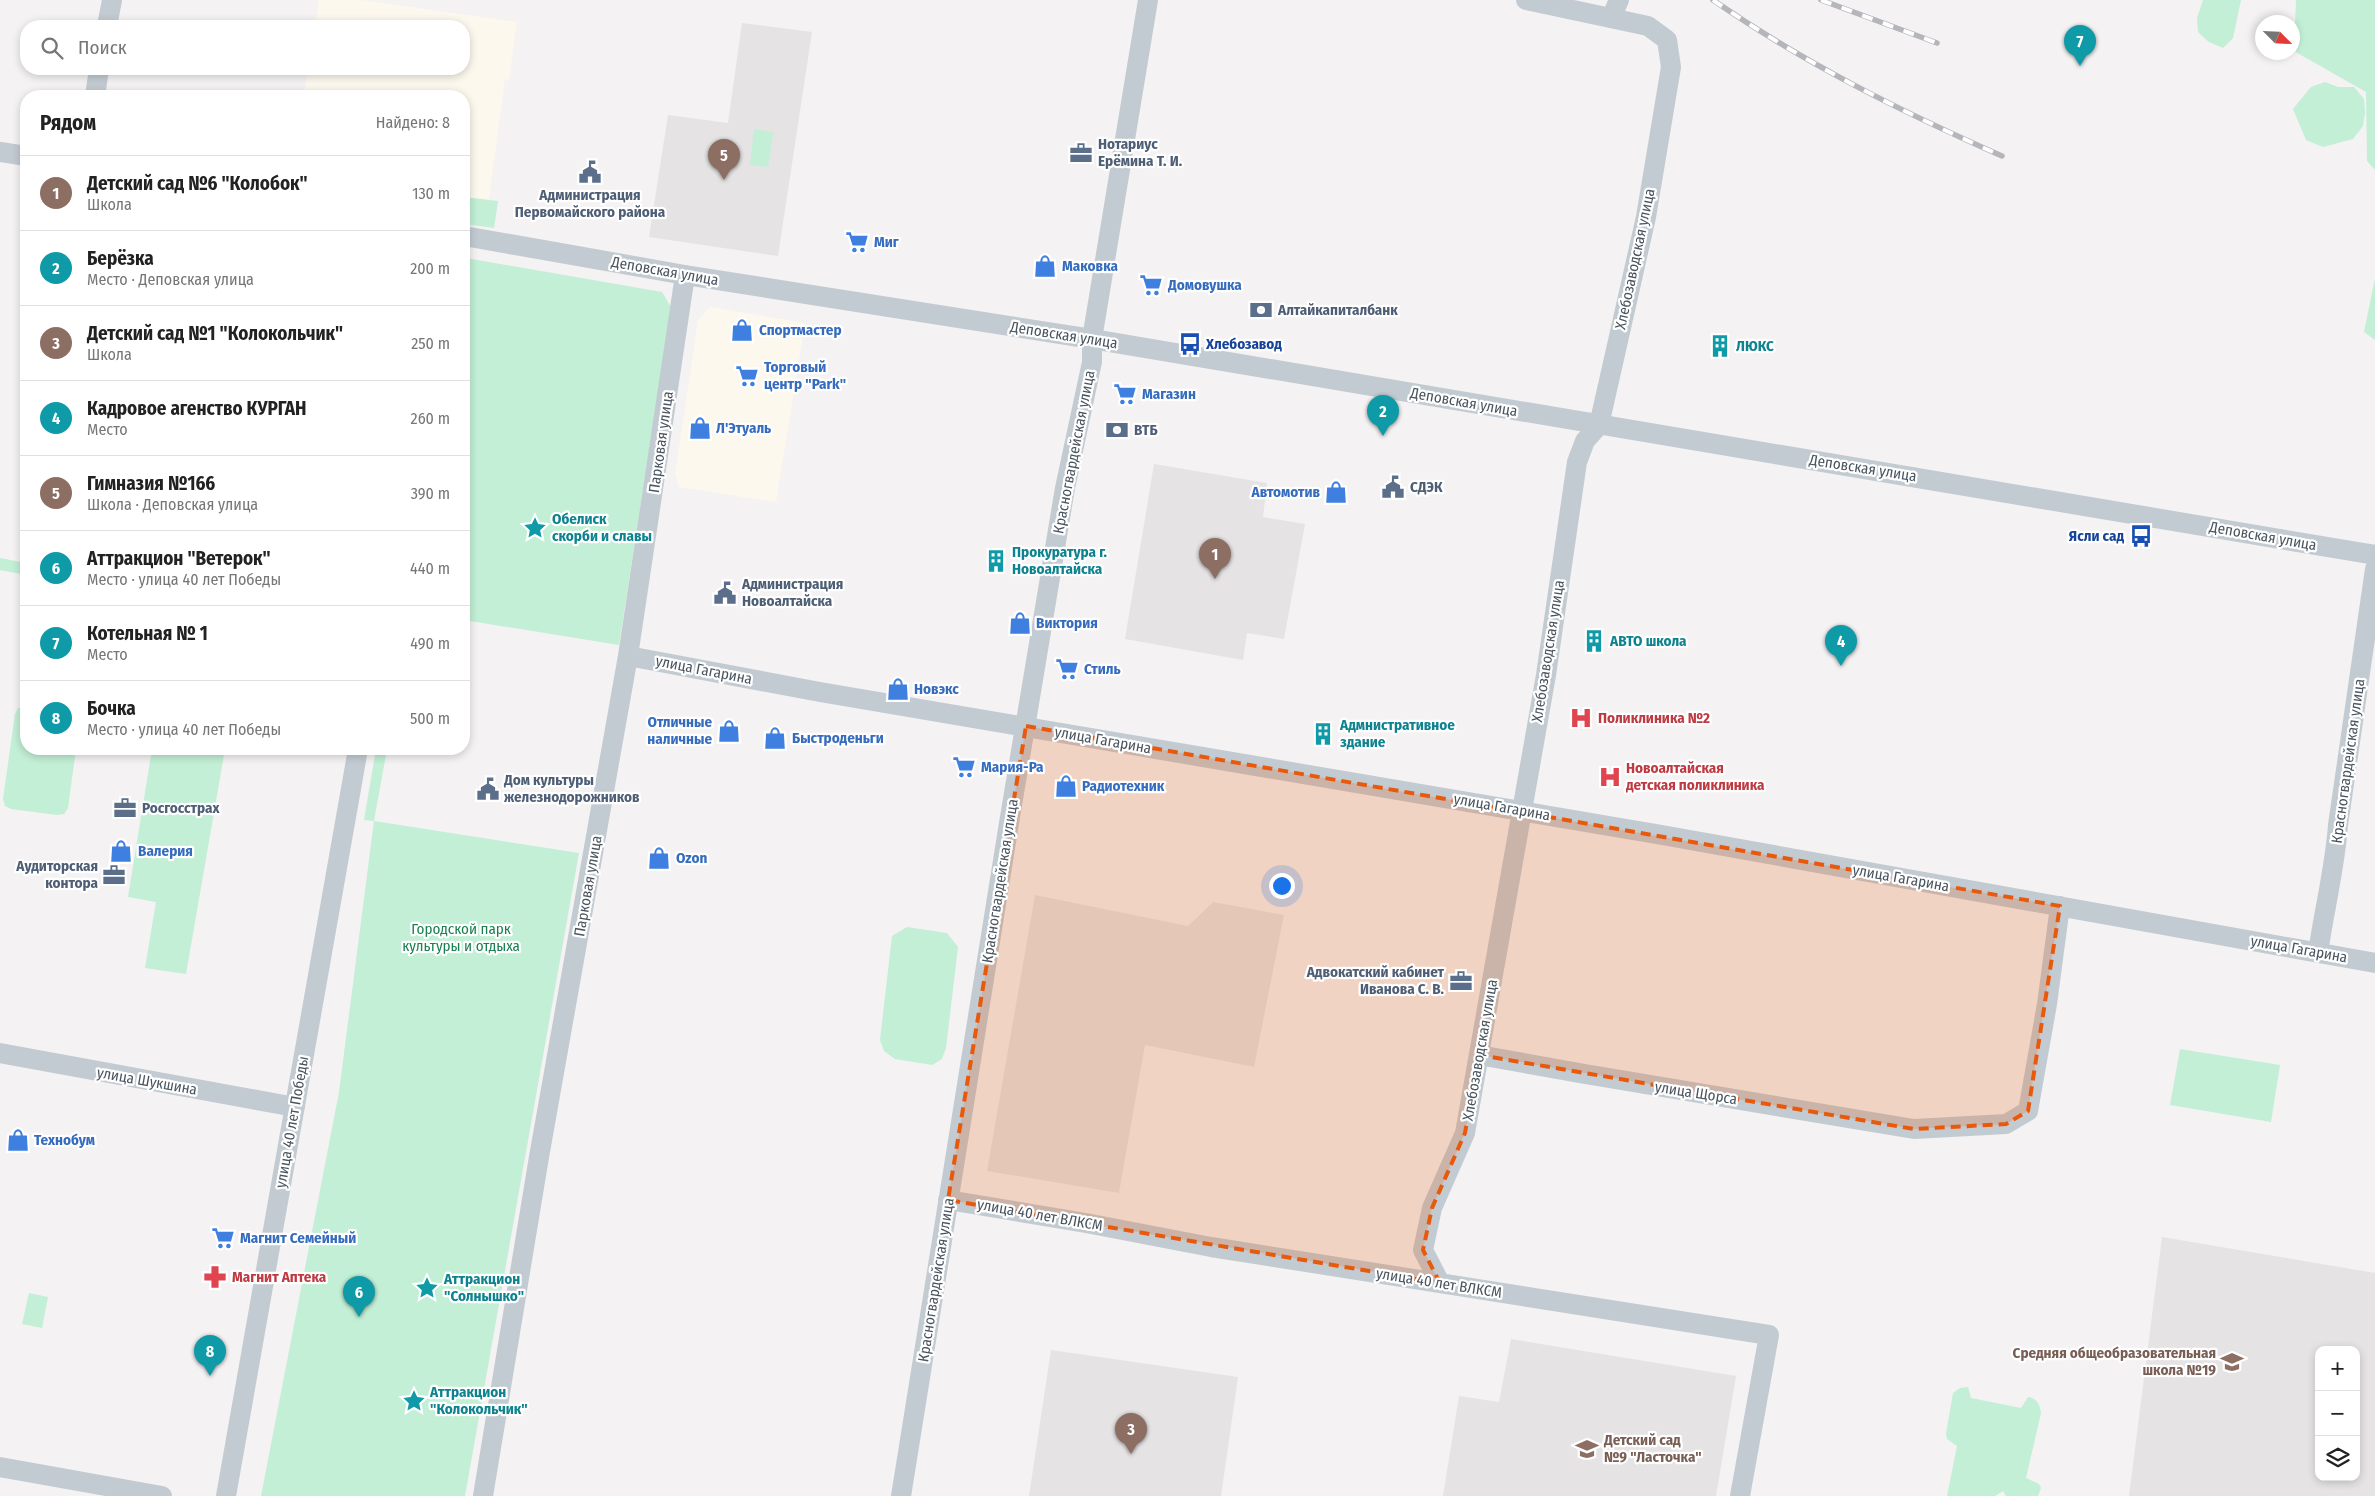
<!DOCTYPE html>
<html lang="ru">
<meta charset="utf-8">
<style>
:root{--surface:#fff;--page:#f2f2f2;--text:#222;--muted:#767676;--line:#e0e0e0;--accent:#d93025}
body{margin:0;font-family:"Fira Sans Condensed",sans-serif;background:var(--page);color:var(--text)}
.controls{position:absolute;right:15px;bottom:15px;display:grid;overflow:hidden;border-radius:10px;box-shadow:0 2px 8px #0003}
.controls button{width:45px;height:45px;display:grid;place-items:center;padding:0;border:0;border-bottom:1px solid var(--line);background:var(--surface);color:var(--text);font:25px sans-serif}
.compass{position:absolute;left:2255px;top:15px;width:45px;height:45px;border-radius:50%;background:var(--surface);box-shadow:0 2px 8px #0003;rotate:114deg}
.you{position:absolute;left:1281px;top:885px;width:18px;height:18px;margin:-12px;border:4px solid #fff;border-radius:50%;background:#1a73e8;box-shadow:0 0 0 8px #1a73e833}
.badge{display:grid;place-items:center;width:32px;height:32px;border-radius:50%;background:var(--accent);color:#fff;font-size:16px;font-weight:700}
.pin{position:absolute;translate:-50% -41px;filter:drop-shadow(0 1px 2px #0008)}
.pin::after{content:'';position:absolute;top:26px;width:18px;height:15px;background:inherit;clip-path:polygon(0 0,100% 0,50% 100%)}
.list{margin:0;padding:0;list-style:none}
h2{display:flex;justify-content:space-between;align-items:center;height:65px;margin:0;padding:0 20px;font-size:21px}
h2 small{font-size:16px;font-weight:400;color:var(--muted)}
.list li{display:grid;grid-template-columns:32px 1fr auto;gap:15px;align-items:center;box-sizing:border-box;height:75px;padding:0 20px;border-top:1px solid var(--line)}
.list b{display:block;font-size:19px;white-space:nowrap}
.list p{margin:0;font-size:16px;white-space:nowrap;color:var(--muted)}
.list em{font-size:16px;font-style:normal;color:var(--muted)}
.icon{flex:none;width:28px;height:28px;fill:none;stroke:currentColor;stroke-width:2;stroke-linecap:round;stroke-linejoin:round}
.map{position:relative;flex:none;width:2375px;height:1496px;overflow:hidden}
.search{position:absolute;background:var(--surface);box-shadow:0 2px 8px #0003;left:20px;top:20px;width:450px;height:55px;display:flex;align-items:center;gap:12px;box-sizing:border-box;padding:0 18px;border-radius:20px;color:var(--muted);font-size:19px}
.panel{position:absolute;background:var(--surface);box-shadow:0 2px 8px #0003;left:20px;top:90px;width:450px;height:665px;border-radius:20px}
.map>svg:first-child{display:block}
.commercial{fill:#fcf8ed}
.education{fill:#e5e3e4;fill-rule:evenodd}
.green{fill:#c2efd5}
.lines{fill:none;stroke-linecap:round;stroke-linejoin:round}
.minor{stroke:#c3cbd2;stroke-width:20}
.rail-casing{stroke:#b4b6bb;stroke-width:5.5}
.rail{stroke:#fff;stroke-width:4;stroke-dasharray:11;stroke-linecap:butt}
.marked{fill:#e8590c;fill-opacity:0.2;stroke:#e8590c;stroke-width:4;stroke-dasharray:10 6;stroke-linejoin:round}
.labels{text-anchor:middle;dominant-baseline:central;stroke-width:4.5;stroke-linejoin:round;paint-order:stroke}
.service-label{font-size:15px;font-weight:bold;fill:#4e5e75;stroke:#fff;text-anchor:start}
.shop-label{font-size:15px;font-weight:bold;fill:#366cbe;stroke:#fff;text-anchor:start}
.street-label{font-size:15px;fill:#49545f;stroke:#fff}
.transit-label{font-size:15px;font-weight:bold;fill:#164399;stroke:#fff;text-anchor:start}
.culture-label{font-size:15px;font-weight:bold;fill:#0d838f;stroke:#fff;text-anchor:start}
.health-label{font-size:15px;font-weight:bold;fill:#be3a42;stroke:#fff;text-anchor:start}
.park-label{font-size:15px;fill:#1a8051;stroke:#fff}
.education-label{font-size:15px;font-weight:bold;fill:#785e54;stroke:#fff;text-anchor:end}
</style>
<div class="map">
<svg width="2375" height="1496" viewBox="0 0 2375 1496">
<rect width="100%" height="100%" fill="#f4f2f2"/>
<path class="commercial" d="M319,0H361L517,22L509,80L505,79L489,200L464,197V96H304L308,69H464V26H315Z
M710,307L805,323L776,502L679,487L675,474L698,320Z"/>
<path class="education" d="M742,23L812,32L778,256L649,237L668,115L728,123Z
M1154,464L1267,483L1263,517L1305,524L1284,639L1247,633L1243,660L1125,639Z
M1035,895L1188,926L1213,902L1284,915L1254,1067L1145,1045L1119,1193L987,1171Z
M2162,1237L2375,1273V1496H2129ZM2319,1350H2356V1477H2319Z
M1511,1339L1736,1376L1716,1496H1443L1459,1396L1499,1402Z
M1051,1350L1238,1377L1221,1496H1029Z"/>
<path class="green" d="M2203,0H2241L2233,38L2223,48L2209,42L2198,32L2197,18Z
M2296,0H2375V170L2367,161L2366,92L2294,51Z
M2325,82L2338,87H2354L2364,99L2365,113L2363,126L2353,139L2323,147L2306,140L2293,109L2311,87Z
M754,129L773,132L768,167L750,165Z
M464,197L498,201L494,228L464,224Z
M466,258L662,292L671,307L619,645L464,620V259Z
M2375,278V340L2364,332Z
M0,558L26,563V575L0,570Z
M18,708H26V749H76L68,808L64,814L57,815L11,809L5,806L3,799L15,714Z
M152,749H225L186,974L145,968L156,902L128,897Z
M376,749H387L374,821L579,853L465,1496H261L339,1092L374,821L364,820Z
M907,927L947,933L958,947L946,1048L942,1059L932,1065L895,1059L884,1051L880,1040L892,936Z
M2180,1049L2280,1065L2271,1122L2170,1105Z
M29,1293L48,1297L42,1328L22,1324Z
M1968,1387L1971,1398L2021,1408L2028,1397C2037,1398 2040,1405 2041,1413L2026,1478L2039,1484L2041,1488L2038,1496H2006L2003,1491L1995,1496H1947L1957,1446L1947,1439L1946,1434L1953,1393L1960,1388Z"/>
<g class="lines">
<path class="minor" d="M1611,18L1619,0
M107,26L112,0
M95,96L99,69
M0,152L26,156
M464,236L685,275L1092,339L2375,555
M628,656L820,692L1662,835L2375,963
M2318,953C2324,910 2335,868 2338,825L2375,569
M0,1053L295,1107
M1479,1055L1585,1074L1914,1129L2006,1124L2028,1111L2047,1004L2060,906
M948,1200L1086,1223L1211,1247L1769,1335L1740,1496
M1440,1283L1423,1250L1432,1208L1465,1133L1546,675L1577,462L1585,441L1599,425L1646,217L1671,67L1667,40L1648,26L1526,0
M0,1467L162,1496
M226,1496L358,749
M483,1496L539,1157L628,656L685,275
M901,1496L1010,817L1065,488L1092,362V339L1148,0"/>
<defs>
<path id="rail" d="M1713,0C1804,63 1902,112 2002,156
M1821,0L1937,43"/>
</defs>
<use href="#rail" class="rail-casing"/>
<use href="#rail" class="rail"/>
</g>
<path class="marked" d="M1026,726L2060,906L2028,1111L2006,1124L1914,1129L1479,1055L1465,1133L1432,1208L1423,1250L1440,1283L948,1200Z"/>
<defs>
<symbol id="office-bare" viewBox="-9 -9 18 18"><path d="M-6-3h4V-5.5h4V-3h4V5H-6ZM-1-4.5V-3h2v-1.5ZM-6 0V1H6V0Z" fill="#5c6f8a" stroke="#fff" stroke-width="2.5" paint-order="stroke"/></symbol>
<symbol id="civic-bare" viewBox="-9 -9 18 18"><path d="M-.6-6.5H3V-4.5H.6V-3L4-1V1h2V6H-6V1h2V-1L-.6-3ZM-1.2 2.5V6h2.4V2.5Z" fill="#5c6f8a" stroke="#fff" stroke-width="2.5" paint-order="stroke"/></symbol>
<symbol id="supermarket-bare" viewBox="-9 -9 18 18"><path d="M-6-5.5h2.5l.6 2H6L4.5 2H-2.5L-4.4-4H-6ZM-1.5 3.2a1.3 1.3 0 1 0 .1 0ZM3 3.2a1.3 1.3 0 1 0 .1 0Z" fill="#3f7fe0" stroke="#fff" stroke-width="2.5" paint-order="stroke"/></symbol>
<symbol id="shop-bare" viewBox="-9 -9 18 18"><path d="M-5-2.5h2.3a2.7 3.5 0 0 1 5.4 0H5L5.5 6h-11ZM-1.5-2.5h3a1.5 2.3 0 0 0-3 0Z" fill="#3f7fe0" stroke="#fff" stroke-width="2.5" paint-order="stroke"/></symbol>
<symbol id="bank-bare" viewBox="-9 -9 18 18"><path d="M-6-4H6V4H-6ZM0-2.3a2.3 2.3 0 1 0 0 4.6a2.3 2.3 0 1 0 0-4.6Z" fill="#5c6f8a" stroke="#fff" stroke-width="2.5" paint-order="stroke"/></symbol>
<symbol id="bus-bare" viewBox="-9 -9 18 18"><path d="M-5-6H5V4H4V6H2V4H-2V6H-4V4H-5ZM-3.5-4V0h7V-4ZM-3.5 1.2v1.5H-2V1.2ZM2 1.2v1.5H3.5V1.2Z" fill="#1a4fb4" stroke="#fff" stroke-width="2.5" paint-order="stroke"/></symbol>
<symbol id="building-bare" viewBox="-9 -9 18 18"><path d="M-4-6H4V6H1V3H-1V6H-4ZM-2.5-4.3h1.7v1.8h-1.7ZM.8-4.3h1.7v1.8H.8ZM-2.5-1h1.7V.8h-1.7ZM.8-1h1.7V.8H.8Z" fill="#0f9aa8" stroke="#fff" stroke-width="2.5" paint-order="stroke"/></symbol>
<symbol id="sight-bare" viewBox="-9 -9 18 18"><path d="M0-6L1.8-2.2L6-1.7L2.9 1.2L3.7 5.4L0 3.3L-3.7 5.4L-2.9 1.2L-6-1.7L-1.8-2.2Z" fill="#0f9aa8" stroke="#fff" stroke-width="2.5" paint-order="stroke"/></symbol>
<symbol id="hospital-bare" viewBox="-9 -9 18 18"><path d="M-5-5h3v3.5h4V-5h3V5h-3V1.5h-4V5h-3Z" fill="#e0444e" stroke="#fff" stroke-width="2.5" paint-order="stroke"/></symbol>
<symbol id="pharmacy-bare" viewBox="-9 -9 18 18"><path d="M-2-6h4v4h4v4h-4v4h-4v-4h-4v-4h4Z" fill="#e0444e" stroke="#fff" stroke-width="2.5" paint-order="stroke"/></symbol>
<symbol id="school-bare" viewBox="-9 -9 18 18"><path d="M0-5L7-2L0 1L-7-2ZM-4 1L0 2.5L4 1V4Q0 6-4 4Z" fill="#8d6e63" stroke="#fff" stroke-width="2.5" paint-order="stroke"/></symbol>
</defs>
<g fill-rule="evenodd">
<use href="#office-bare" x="1065" y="137" width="32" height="32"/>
<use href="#civic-bare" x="574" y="156" width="32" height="32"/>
<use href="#supermarket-bare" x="841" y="226" width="32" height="32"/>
<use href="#shop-bare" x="1029" y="250" width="32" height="32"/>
<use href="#supermarket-bare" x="1135" y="269" width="32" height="32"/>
<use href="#bank-bare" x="1245" y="294" width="32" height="32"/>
<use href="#shop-bare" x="726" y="314" width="32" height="32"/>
<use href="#bus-bare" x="1174" y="328" width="32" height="32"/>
<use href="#building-bare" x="1704" y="330" width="32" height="32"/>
<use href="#supermarket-bare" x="731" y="360" width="32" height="32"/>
<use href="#supermarket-bare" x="1109" y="378" width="32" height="32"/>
<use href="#shop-bare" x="684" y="412" width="32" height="32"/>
<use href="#bank-bare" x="1101" y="414" width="32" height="32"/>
<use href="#civic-bare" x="1377" y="471" width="32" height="32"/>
<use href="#shop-bare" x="1320" y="476" width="32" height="32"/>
<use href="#sight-bare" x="519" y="512" width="32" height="32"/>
<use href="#bus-bare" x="2125" y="520" width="32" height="32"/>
<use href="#building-bare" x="980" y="545" width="32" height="32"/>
<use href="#civic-bare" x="709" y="577" width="32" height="32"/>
<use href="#shop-bare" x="1004" y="607" width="32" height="32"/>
<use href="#building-bare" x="1578" y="625" width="32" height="32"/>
<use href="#supermarket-bare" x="1051" y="653" width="32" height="32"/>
<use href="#shop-bare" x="882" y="673" width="32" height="32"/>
<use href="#hospital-bare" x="1565" y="702" width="32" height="32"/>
<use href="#shop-bare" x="713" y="715" width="32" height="32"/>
<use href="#building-bare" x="1307" y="718" width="32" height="32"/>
<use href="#shop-bare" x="759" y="722" width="32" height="32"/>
<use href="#supermarket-bare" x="948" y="751" width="32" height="32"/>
<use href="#hospital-bare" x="1594" y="761" width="32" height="32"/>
<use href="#shop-bare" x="1050" y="770" width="32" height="32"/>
<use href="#civic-bare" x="472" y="773" width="32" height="32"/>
<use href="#office-bare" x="109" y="792" width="32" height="32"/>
<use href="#shop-bare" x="105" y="835" width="32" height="32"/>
<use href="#shop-bare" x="643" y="842" width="32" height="32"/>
<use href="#office-bare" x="98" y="859" width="32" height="32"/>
<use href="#office-bare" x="1445" y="965" width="32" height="32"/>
<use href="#shop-bare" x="2" y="1124" width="32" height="32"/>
<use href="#supermarket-bare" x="207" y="1222" width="32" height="32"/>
<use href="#pharmacy-bare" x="199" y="1261" width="32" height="32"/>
<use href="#sight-bare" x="411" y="1272" width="32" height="32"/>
<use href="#school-bare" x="2216" y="1346" width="32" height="32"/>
<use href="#sight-bare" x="398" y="1385" width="32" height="32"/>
<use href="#school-bare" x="1571" y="1433" width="32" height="32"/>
</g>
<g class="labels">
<g class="service-label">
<text x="1098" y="144">Нотариус<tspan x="1098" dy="17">Ерёмина Т. И.</tspan></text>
<text x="590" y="195" text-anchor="middle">Администрация<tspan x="590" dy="17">Первомайского района</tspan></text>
<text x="1278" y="310">Алтайкапиталбанк</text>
<text x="1134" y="430">ВТБ</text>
<text x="1410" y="487">СДЭК</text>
<text x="742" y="584">Администрация<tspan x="742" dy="17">Новоалтайска</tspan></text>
<text x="504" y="780">Дом культуры<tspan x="504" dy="17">железнодорожников</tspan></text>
<text x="142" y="808">Росгосстрах</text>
<text x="98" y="866" text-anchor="end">Аудиторская<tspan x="98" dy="17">контора</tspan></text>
<text x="1444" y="972" text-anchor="end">Адвокатский кабинет<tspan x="1444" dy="17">Иванова С. В.</tspan></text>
</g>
<g class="shop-label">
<text x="874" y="242">Миг</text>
<text x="1062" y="266">Маковка</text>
<text x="1168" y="285">Домовушка</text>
<text x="759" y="330">Спортмастер</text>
<text x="764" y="367">Торговый<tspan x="764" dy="17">центр "Park"</tspan></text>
<text x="1142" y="394">Магазин</text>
<text x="716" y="428">Л'Этуаль</text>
<text x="1320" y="492" text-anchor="end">Автомотив</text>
<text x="1036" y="623">Виктория</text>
<text x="1084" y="669">Стиль</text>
<text x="914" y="689">Новэкс</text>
<text x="712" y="722" text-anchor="end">Отличные<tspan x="712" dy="17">наличные</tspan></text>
<text x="792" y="738">Быстроденьги</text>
<text x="981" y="767">Мария-Ра</text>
<text x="1082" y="786">Радиотехник</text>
<text x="138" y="851">Валерия</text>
<text x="676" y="858">Ozon</text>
<text x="34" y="1140">Технобум</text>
<text x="240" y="1238">Магнит Семейный</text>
</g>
<g class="street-label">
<text transform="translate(1635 259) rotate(-78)">Хлебозаводская улица</text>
<text transform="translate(665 271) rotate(10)">Деповская улица</text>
<text transform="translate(1064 335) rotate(9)">Деповская улица</text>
<text transform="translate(1464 402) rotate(10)">Деповская улица</text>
<text transform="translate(661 442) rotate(-82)">Парковая улица</text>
<text transform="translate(1074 452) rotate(-79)">Красногвардейская улица</text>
<text transform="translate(1863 468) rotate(9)">Деповская улица</text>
<text transform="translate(2263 536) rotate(10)">Деповская улица</text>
<text transform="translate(1548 651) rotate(-81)">Хлебозаводская улица</text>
<text transform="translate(704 670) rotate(11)">улица Гагарина</text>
<text transform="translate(1103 740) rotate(10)">улица Гагарина</text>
<text transform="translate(2348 761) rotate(-82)">Красногвардейская улица</text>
<text transform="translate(1502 807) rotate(10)">улица Гагарина</text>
<text transform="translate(1901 878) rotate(10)">улица Гагарина</text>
<text transform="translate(1000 881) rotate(-81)">Красногвардейская улица</text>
<text transform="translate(588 886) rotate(-80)">Парковая улица</text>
<text transform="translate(2299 949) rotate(10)">улица Гагарина</text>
<text transform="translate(1480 1050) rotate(-80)">Хлебозаводская улица</text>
<text transform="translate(147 1081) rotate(10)">улица Шукшина</text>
<text transform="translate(1696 1093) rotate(9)">улица Щорса</text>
<text transform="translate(292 1122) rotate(-80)">улица 40 лет Победы</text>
<text transform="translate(1040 1215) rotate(10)">улица 40 лет ВЛКСМ</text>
<text transform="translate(936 1280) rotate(-81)">Красногвардейская улица</text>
<text transform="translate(1439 1283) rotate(9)">улица 40 лет ВЛКСМ</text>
</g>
<g class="transit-label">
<text x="1206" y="344">Хлебозавод</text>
<text x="2124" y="536" text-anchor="end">Ясли сад</text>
</g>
<g class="culture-label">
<text x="1736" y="346">ЛЮКС</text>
<text x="552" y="519">Обелиск<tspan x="552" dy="17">скорби и славы</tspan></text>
<text x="1012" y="552">Прокуратура г.<tspan x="1012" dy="17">Новоалтайска</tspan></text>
<text x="1610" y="641">АВТО школа</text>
<text x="1340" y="725">Адмнистративное<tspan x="1340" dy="17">здание</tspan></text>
<text x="444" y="1279">Аттракцион<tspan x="444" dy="17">"Солнышко"</tspan></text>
<text x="430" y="1392">Аттракцион<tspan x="430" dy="17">"Колокольчик"</tspan></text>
</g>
<g class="health-label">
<text x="1598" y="718">Поликлиника №2</text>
<text x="1626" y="768">Новоалтайская<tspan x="1626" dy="17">детская поликлиника</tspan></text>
<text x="232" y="1277">Магнит Аптека</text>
</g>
<g class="park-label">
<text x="461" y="929">Городской парк<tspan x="461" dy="17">культуры и отдыха</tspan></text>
</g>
<g class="education-label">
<text x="2216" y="1353">Средняя общеобразовательная<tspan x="2216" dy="17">школа №19</tspan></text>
<text x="1604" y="1440" text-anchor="start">Детский сад<tspan x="1604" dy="17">№9 "Ласточка"</tspan></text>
</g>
</g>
</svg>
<div class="controls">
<button>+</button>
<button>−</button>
<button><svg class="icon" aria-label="layers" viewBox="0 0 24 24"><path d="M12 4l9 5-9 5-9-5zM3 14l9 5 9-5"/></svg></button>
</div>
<svg class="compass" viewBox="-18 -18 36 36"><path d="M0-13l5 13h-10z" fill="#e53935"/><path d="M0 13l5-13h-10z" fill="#767676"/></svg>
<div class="you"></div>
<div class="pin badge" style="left:1215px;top:579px;background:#8d6e63">1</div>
<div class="pin badge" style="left:1383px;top:436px;background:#0f9aa8">2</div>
<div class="pin badge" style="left:1131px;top:1454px;background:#8d6e63">3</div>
<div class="pin badge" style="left:1841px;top:666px;background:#0f9aa8">4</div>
<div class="pin badge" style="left:724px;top:180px;background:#8d6e63">5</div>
<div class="pin badge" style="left:359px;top:1317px;background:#0f9aa8">6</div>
<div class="pin badge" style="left:2080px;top:66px;background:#0f9aa8">7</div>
<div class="pin badge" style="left:210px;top:1376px;background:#0f9aa8">8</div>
<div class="search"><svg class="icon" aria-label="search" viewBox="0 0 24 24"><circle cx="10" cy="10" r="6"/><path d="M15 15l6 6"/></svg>Поиск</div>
<section class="panel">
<h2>Рядом<small>Найдено: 8</small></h2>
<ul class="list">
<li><span class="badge" style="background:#8d6e63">1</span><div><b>Детский сад №6 &quot;Колобок&quot;</b><p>Школа</p></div><em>130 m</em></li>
<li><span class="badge" style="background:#0f9aa8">2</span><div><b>Берёзка</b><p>Место · Деповская улица</p></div><em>200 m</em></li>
<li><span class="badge" style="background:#8d6e63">3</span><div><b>Детский сад №1 &quot;Колокольчик&quot;</b><p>Школа</p></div><em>250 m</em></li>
<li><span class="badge" style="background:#0f9aa8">4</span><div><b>Кадровое агенство КУРГАН</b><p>Место</p></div><em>260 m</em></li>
<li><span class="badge" style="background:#8d6e63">5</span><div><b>Гимназия №166</b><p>Школа · Деповская улица</p></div><em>390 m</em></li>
<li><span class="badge" style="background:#0f9aa8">6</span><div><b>Аттракцион &quot;Ветерок&quot;</b><p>Место · улица 40 лет Победы</p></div><em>440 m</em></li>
<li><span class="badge" style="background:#0f9aa8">7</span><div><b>Котельная № 1</b><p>Место</p></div><em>490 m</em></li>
<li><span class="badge" style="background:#0f9aa8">8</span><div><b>Бочка</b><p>Место · улица 40 лет Победы</p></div><em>500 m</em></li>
</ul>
</section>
</div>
